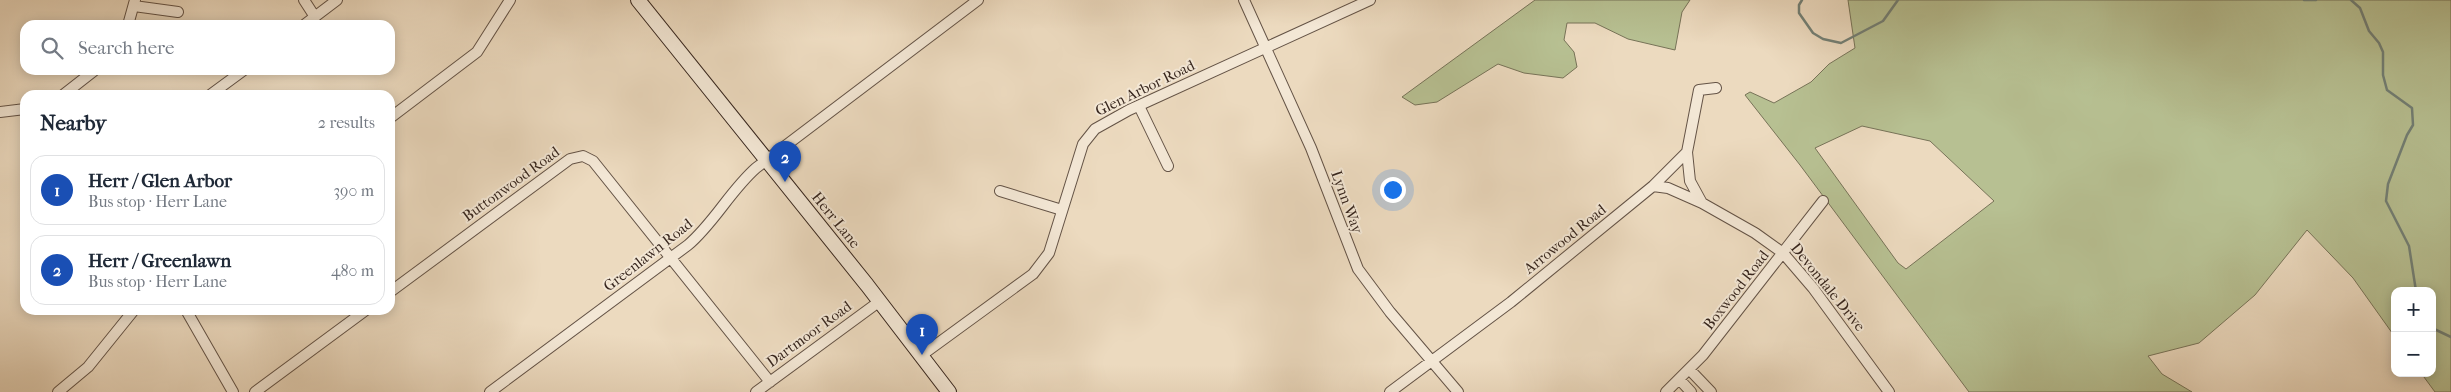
<!DOCTYPE html>
<meta charset="utf-8">
<style>
:root{--surface:#fff;--page:#f2f2f3;--text:#1f2937;--muted:#747a83;--line:#e0e1e3;--accent:#7c3aed}
body{margin:0;font-family:"IM FELL French Canon",serif;background:var(--page);color:var(--text)}
.controls{position:absolute;right:15px;bottom:15px;display:grid;overflow:hidden;border-radius:10px;box-shadow:0 2px 12px #0003}
.controls button{width:45px;height:45px;display:grid;place-items:center;padding:0;border:0;border-bottom:1px solid var(--line);background:var(--surface);color:var(--text);font:25px sans-serif}
.you{position:absolute;left:1392px;top:189px;width:18px;height:18px;margin:-12px;border:4px solid #fff;border-radius:50%;background:#1a73e8;box-shadow:0 0 0 8px #1a73e833}
.badge{display:grid;place-items:center;width:32px;height:32px;border-radius:50%;background:var(--accent);color:#fff;font-size:16px;font-weight:700}
.pin{position:absolute;translate:-50% -41px;filter:drop-shadow(0 1px 2px #0008)}
.pin::after{content:'';position:absolute;top:26px;width:18px;height:15px;background:inherit;clip-path:polygon(0 0,100% 0,50% 100%)}
.list{margin:0;padding:0;list-style:none}
h2{display:flex;justify-content:space-between;align-items:center;height:65px;margin:0;padding:0 20px;font-size:21px}
h2 small{font-size:16px;font-weight:400;color:var(--muted)}
.list li{display:grid;grid-template-columns:32px 1fr auto;gap:15px;align-items:center;box-sizing:border-box;height:70px;margin:0 10px 10px;padding:0 10px;border:1px solid var(--line);border-radius:15px}
.list b{display:block;font-size:19px;white-space:nowrap}
.list p{margin:0;font-size:16px;white-space:nowrap;color:var(--muted)}
.list em{font-size:16px;font-style:normal;color:var(--muted)}
.icon{flex:none;width:28px;height:28px;fill:none;stroke:currentColor;stroke-width:2;stroke-linecap:round;stroke-linejoin:round}
.map{position:relative;flex:none;width:2451px;height:392px;overflow:hidden}
.search{position:absolute;background:var(--surface);box-shadow:0 2px 12px #0003;left:20px;top:20px;width:375px;height:55px;display:flex;align-items:center;gap:12px;box-sizing:border-box;padding:0 18px;border-radius:15px;color:var(--muted);font-size:19px}
.panel{position:absolute;background:var(--surface);box-shadow:0 2px 12px #0003;left:20px;top:90px;width:375px;height:225px;border-radius:15px}
.map>svg:first-child{display:block}
.green{fill:#b7c092;stroke:#777358;fill-rule:evenodd}
.lines{fill:none;stroke-linecap:round;stroke-linejoin:round}
.stream{stroke:#727f75;stroke-width:2.5}
.minor-casing{stroke:#645346;stroke-width:12}
.secondary-casing{stroke:#37261e;stroke-width:16}
.minor{stroke:#f3e7d5;stroke-width:10}
.secondary{stroke:#f3e7d5;stroke-width:14}
.labels{text-anchor:middle;dominant-baseline:central;stroke-width:4;stroke-linejoin:round;paint-order:stroke}
.street-label{font-size:15px;fill:#37261e;stroke:#f3e7d5}
</style>
<div class="map">
<svg width="2451" height="392" viewBox="0 0 2451 392">
<rect width="100%" height="100%" fill="#ecdabf"/>
<filter id="stains"><feTurbulence type="fractalNoise" baseFrequency=".004" numOctaves="4"/><feColorMatrix values="0 0 0 0 .2 0 0 0 0 .09 0 0 0 0 .02 0 0 0 .5 -.17"/></filter>
<radialGradient id="worn" r=".72"><stop offset=".6" stop-color="#630" stop-opacity="0"/><stop offset="1" stop-color="#630" stop-opacity=".3"/></radialGradient>
<path class="green" d="M1535,0H1690L1682,12L1675,50L1628,39L1595,23H1567L1564,40L1574,52L1577,67L1563,78L1524,73L1498,64L1437,102L1415,105L1402,97Z
M1848,0H2451V392H2435L2421,373H2432V291H2395V337L2353,278L2307,230L2255,295L2199,343L2148,356L2162,374L2192,392H1969L1800,165L1745,95L1750,92L1774,103L1811,82L1829,64L1855,48ZM1862,126L1930,141L1994,201L1906,269L1898,263L1815,148Z"/>
<g class="lines">
<path class="stream" d="M1802,0L1799,5V13L1813,33L1823,39L1841,43L1883,21L1898,0
M2304,0H2316
M2351,0L2360,8L2369,31L2379,43L2383,52V75L2387,90L2412,108L2413,125L2407,135L2388,184L2386,201L2409,246L2416,291
M2432,328L2451,337"/>
<defs>
<path id="minor" d="M304,0L315,17
M1244,0L1311,148L1358,269L1390,312L1458,392
M134,6L178,12
M128,25L135,0
M304,25L337,0
M63,95L95,70
M210,95L244,70
M1139,106L1168,166
M0,112L25,109
M390,118L477,52L510,0
M1687,152L1690,181L1702,203
M1653,186L1668,188L1702,203L1755,233L1783,253L1813,288L1889,392
M1000,191L1062,210
M390,292L570,159L583,156L593,161L770,382
M186,310L233,392
M922,355L1033,274L1049,253L1083,144L1095,129L1129,110L1370,0
M1689,369L1711,392
M1679,379L1691,392
M58,392L88,367L134,310
M255,392L366,310
M490,392L688,245C714,223 730,191 756,168L978,0
M756,392L880,301
M1390,392L1511,302L1653,186L1687,152L1699,90L1716,88
M1666,392L1703,355L1823,201"/>
<path id="secondary" d="M638,0L867,285L949,392"/>
</defs>
<use href="#minor" class="minor-casing"/>
<use href="#secondary" class="secondary-casing"/>
<use href="#minor" class="minor"/>
<use href="#secondary" class="secondary"/>
</g>
<g class="labels">
<g class="street-label">
<text transform="translate(1145 88) rotate(-26)">Glen Arbor Road</text>
<text transform="translate(511 184) rotate(-36)">Buttonwood Road</text>
<text transform="translate(1347 202) rotate(70)">Lynn Way</text>
<text transform="translate(836 220) rotate(51)">Herr Lane</text>
<text transform="translate(1565 239) rotate(-39)">Arrowood Road</text>
<text transform="translate(648 255) rotate(-38)">Greenlawn Road</text>
<text transform="translate(1828 287) rotate(51)">Devondale Drive</text>
<text transform="translate(1736 290) rotate(-52)">Boxwood Road</text>
<text transform="translate(809 334) rotate(-36)">Dartmoor Road</text>
</g>
</g>
<rect width="100%" height="100%" filter="url(#stains)"/>
<rect width="100%" height="100%" fill="url(#worn)"/>
</svg>
<div class="controls">
<button>+</button>
<button>−</button>
</div>
<div class="you"></div>
<div class="pin badge" style="left:922px;top:355px;background:#1a4fb4">1</div>
<div class="pin badge" style="left:785px;top:182px;background:#1a4fb4">2</div>
<div class="search"><svg class="icon" aria-label="search" viewBox="0 0 24 24"><circle cx="10" cy="10" r="6"/><path d="M15 15l6 6"/></svg>Search here</div>
<section class="panel">
<h2>Nearby<small>2 results</small></h2>
<ul class="list">
<li><span class="badge" style="background:#1a4fb4">1</span><div><b>Herr / Glen Arbor</b><p>Bus stop · Herr Lane</p></div><em>390 m</em></li>
<li><span class="badge" style="background:#1a4fb4">2</span><div><b>Herr / Greenlawn</b><p>Bus stop · Herr Lane</p></div><em>480 m</em></li>
</ul>
</section>
</div>
